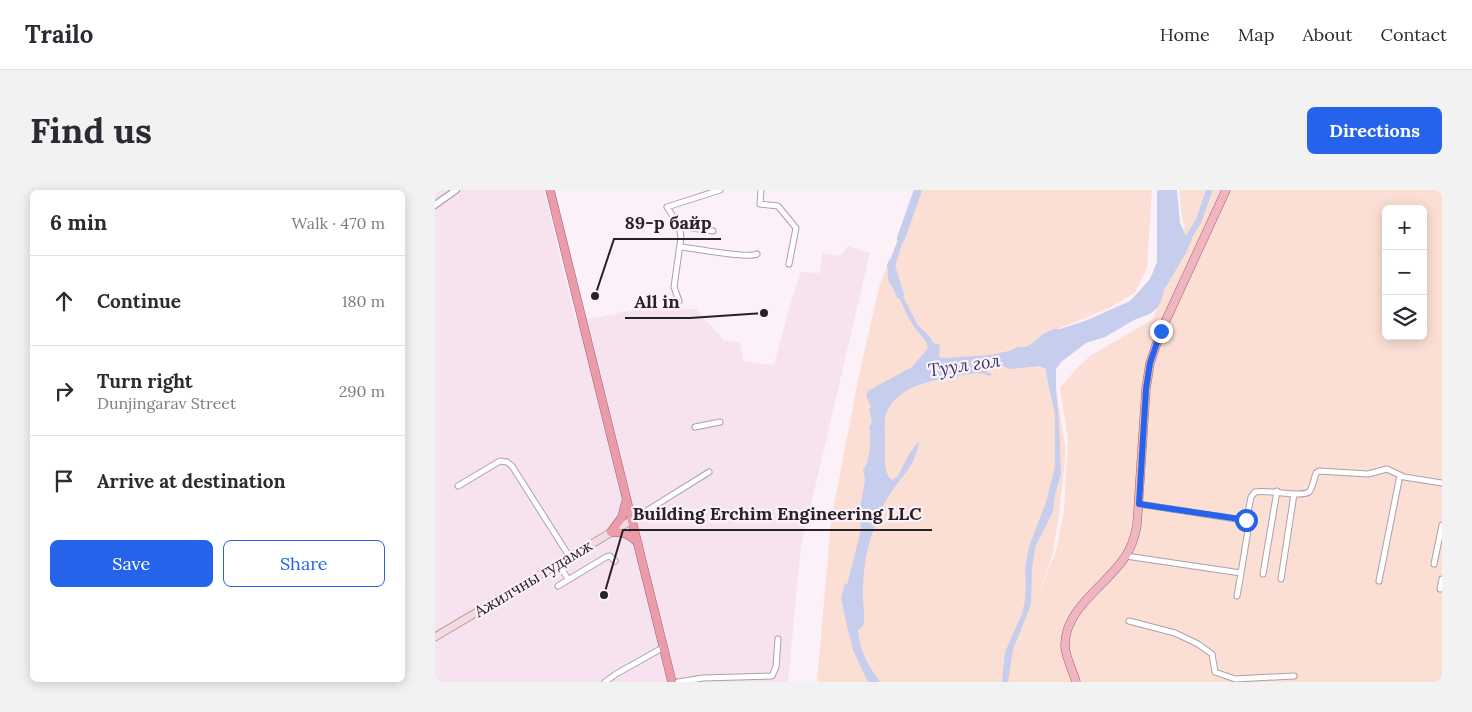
<!DOCTYPE html>
<meta charset="utf-8">
<style>
:root{--surface:#fff;--page:#f2f2f3;--text:#2b2b33;--muted:#7c7c81;--line:#e1e1e2;--accent:#2563eb}
body{margin:0;font-family:Lora,serif;background:var(--page);color:var(--text)}
.controls{position:absolute;right:15px;top:15px;display:grid;overflow:hidden;border-radius:8px;box-shadow:0 2px 12px #0003}
.controls button{width:45px;height:45px;display:grid;place-items:center;padding:0;border:0;border-bottom:1px solid var(--line);background:var(--surface);color:var(--text);font:25px sans-serif}
.stop{position:absolute;width:15px;height:15px;margin:-11px;border:4px solid #2563eb;border-radius:50%;background:#fff}
.stop.end{background:#2563eb;border-color:#fff;box-shadow:0 1px 5px #0008}
.list{margin:0;padding:0;list-style:none}
h2{display:flex;justify-content:space-between;align-items:center;height:65px;margin:0;padding:0 20px;font-size:21px}
h2 small{font-size:16px;font-weight:400;color:var(--muted)}
.list li{display:grid;grid-template-columns:32px 1fr auto;gap:15px;align-items:center;box-sizing:border-box;height:90px;padding:0 20px;border-top:1px solid var(--line)}
.list b{display:block;font-size:19px;white-space:nowrap}
.list p{margin:0;font-size:16px;white-space:nowrap;color:var(--muted)}
.list em{font-size:16px;font-style:normal;color:var(--muted)}
.actions{display:flex;gap:10px;padding:15px 20px}
.actions a{flex:1;padding:11px 0;border:1px solid var(--accent);border-radius:8px;text-align:center;font-size:18px;color:var(--accent)}
.actions .main{background:var(--accent);color:#fff}
.icon{flex:none;width:28px;height:28px;fill:none;stroke:currentColor;stroke-width:2;stroke-linecap:round;stroke-linejoin:round}
.map{position:relative;flex:none;width:1007px;height:492px;overflow:hidden;border-radius:8px}
header{display:flex;align-items:center;gap:30px;box-sizing:border-box;height:70px;padding:0 25px;background:var(--surface);border-bottom:1px solid var(--line)}
header strong{font-size:24px}
nav{display:flex;gap:28px;margin-inline-start:auto;font-size:18px}
.intro{display:flex;align-items:center;justify-content:space-between;box-sizing:border-box;height:120px;padding:0 30px}
h1{margin:0;font-size:35px}
.button{padding:12px 22px;border-radius:8px;background:var(--accent);color:#fff;font-size:18px;font-weight:700}
main{display:flex;gap:30px;padding:0 30px}
aside{flex:1;background:var(--surface);border-radius:8px;box-shadow:0 2px 12px #0003}
.map>svg:first-child{display:block}
.built{fill:#f7e3f0}
.green{fill:#fbdfd5;fill-rule:evenodd}
.water{fill:#c6cded}
.lines{fill:none;stroke-linecap:round;stroke-linejoin:round}
.river{stroke:#c6cded;stroke-width:8}
.minor-casing{stroke:#aca1a9;stroke-width:7}
.tertiary-casing{stroke:#aca1a9;stroke-width:8}
.secondary-casing{stroke:#aca1a9;stroke-width:9}
.primary-casing{stroke:#a2626e;stroke-width:9}
.trunk-casing{stroke:#a2626e;stroke-width:9}
.minor{stroke:#fff;stroke-width:5}
.tertiary{stroke:#fff;stroke-width:5.5}
.secondary{stroke:#f7dae0;stroke-width:7}
.primary{stroke:#efb5c0;stroke-width:8}
.trunk{stroke:#ea9cab;stroke-width:8}
.route{stroke:#2563eb;stroke-width:6}
.labels{text-anchor:middle;dominant-baseline:central;stroke-width:4.5;stroke-linejoin:round;paint-order:stroke}
.street-label{font-size:16px;fill:#272225;stroke:#fdf1f9}
.water-label{font-size:18px;font-style:italic;fill:#303661;stroke:#fdf1f9}
.leader{fill:none;stroke:#272225;stroke-width:2}
.callout-dot{fill:#272225;stroke:#fdf1f9;stroke-width:2}
.callout-label{font-size:18px;text-anchor:middle;font-weight:bold;fill:#272225;stroke:#fdf1f9;stroke-width:4.5;stroke-linejoin:round;paint-order:stroke}
</style>
<header>
<strong>Trailo</strong>
<nav><a>Home</a><a>Map</a><a>About</a><a>Contact</a></nav>
</header>
<div class="intro"><h1>Find us</h1><a class="button">Directions</a></div>
<main>
<aside>
<h2>6 min<small>Walk · 470 m</small></h2>
<ul class="list">
<li><svg class="icon" aria-label="ahead" viewBox="0 0 24 24"><path d="M12 20V5M6 11l6-6 6 6"/></svg><div><b>Continue</b></div><em>180 m</em></li>
<li><svg class="icon" aria-label="right" viewBox="0 0 24 24"><path d="M7 20v-9h11M14 6l5 5-5 5"/></svg><div><b>Turn right</b><p>Dunjingarav Street</p></div><em>290 m</em></li>
<li><svg class="icon" aria-label="arrive" viewBox="0 0 24 24"><path d="M6 21V4h12l-3 4 3 4H6"/></svg><div><b>Arrive at destination</b></div></li>
</ul>
<div class="actions"><a class="main">Save</a><a>Share</a></div>
</aside>
<div class="map">
<svg width="1007" height="492" viewBox="0 0 1007 492">
<rect width="100%" height="100%" fill="#fdf1f9"/>
<path class="built" d="M0,0H109L141,132L206,118L261,119L289,150L305,153L308,171L339,175L355,115L366,82L385,83L387,63L405,66L413,56L435,63L366,357L353,492H0Z"/>
<path class="green" d="M482,0H717L712,78L700,103L672,119L613,143L631,262L624,325L617,367L602,408L621,361L629,321L633,251L625,198L640,180L655,166L718,129L750,36L747,29L744,0H1007V492H382L396,331L423,190L444,97ZM951,19H988V146H951Z"/>
<path class="water" d="M722,0H742L745,33L751,46L761,29L771,0H778L766,33L758,46L751,63L729,100L726,111L722,118L715,124L699,130L670,147L651,153L626,172L621,179V201L624,231L626,284L620,305L618,321L600,358L597,378L596,415L578,459L573,492H567L570,462L587,424L590,410L591,393L590,379L594,357L612,309L620,276V224L613,193L611,179L605,176L575,179L568,176L547,180L557,184L554,186C546,181 537,184 528,185C502,189 467,194 453,219C447,230 451,249 450,261C450,270 449,284 457,290L463,286L474,264L484,251C481,276 468,284 455,304C445,319 439,337 434,354C429,371 428,390 428,408C428,416 431,427 428,435C428,436 425,439 423,440C424,460 434,477 445,492H433L418,460L411,432L406,407L410,393L412,395L413,391L426,340L424,324L430,290L428,280C435,272 437,247 434,237L437,232L434,219L436,217L431,205L433,201L477,177L493,158C492,149 483,143 478,135C471,125 467,111 460,101C457,96 453,93 453,88C451,75 463,51 468,39L471,41L457,86L483,135L495,147L498,153L505,155L504,167L508,168L555,165L574,161L583,157H591L598,153L608,144L619,139H625L650,131L695,111L715,89L722,72Z"/>
<g class="lines">
<path class="river" d="M466,48L483,0
M457,73L456,76L465,105"/>
<defs>
<path id="minor" d="M326,0L325,14L343,16L361,38L354,74
M244,36L232,17L285,0
M245,57C261,58 311,69 322,64
M244,111L239,97L246,47L244,36L278,41
M260,237L285,232
M23,296L65,271L72,272L77,276L134,366
M704,314L808,330H811L812,327L816,307L820,302C833,299 865,308 874,302C878,298 879,288 881,283L884,281L933,284L952,279L969,287L1007,293
M197,330L274,282
M691,366L806,383L813,340
M123,373L133,389
M999,374L1007,335
M828,384L842,301
M846,389L859,304
M944,391L965,285
M123,396L171,367L175,366L180,371
M1005,399L1007,389
M802,406L806,383
M694,431L740,443L763,454L777,464L780,482L800,489L859,486
M170,492L181,484L229,457
M243,492L268,488L337,486L341,477L343,449"/>
<path id="tertiary" d="M0,15L21,0"/>
<path id="secondary" d="M0,447L197,330"/>
<path id="primary" d="M641,492C638,480 630,467 630,455C630,418 672,395 690,367C697,357 700,346 702,335L711,199L715,173L726,141L791,0"/>
<path id="trunk" d="M115,0L237,492
M176,342L187,327L191,311
M176,342C188,342 194,344 203,353"/>
</defs>
<use href="#minor" class="minor-casing"/>
<use href="#tertiary" class="tertiary-casing"/>
<use href="#secondary" class="secondary-casing"/>
<use href="#primary" class="primary-casing"/>
<use href="#trunk" class="trunk-casing"/>
<use href="#minor" class="minor"/>
<use href="#tertiary" class="tertiary"/>
<use href="#secondary" class="secondary"/>
<use href="#primary" class="primary"/>
<use href="#trunk" class="trunk"/>
</g>
<g class="lines">
<path class="route" d="M726,141L715,173L711,199L704,314L811,330"/>
</g>
<g class="labels">
<g class="street-label">
<text transform="translate(98 388) rotate(-31)">Ажилчны гудамж</text>
</g>
<g class="water-label">
<text transform="translate(529 175) rotate(-8)">Туул гол</text>
</g>
</g>
<path class="leader" d="M160 106L179 49H286M329 123L255 128H190M169 405L188 340H497"/>
<g class="callout-dot">
<circle cx="160" cy="106" r="5"/>
<circle cx="329" cy="123" r="5"/>
<circle cx="169" cy="405" r="5"/>
</g>
<g class="callout-label">
<text x="233" y="39">89-р байр</text>
<text x="222" y="118">All in</text>
<text x="342" y="330">Building Erchim Engineering LLC</text>
</g>
</svg>
<div class="controls">
<button>+</button>
<button>−</button>
<button><svg class="icon" aria-label="layers" viewBox="0 0 24 24"><path d="M12 4l9 5-9 5-9-5zM3 14l9 5 9-5"/></svg></button>
</div>
<div class="stop" style="left:811px;top:330px"></div>
<div class="stop end" style="left:726px;top:141px"></div>
</div>
</main>
